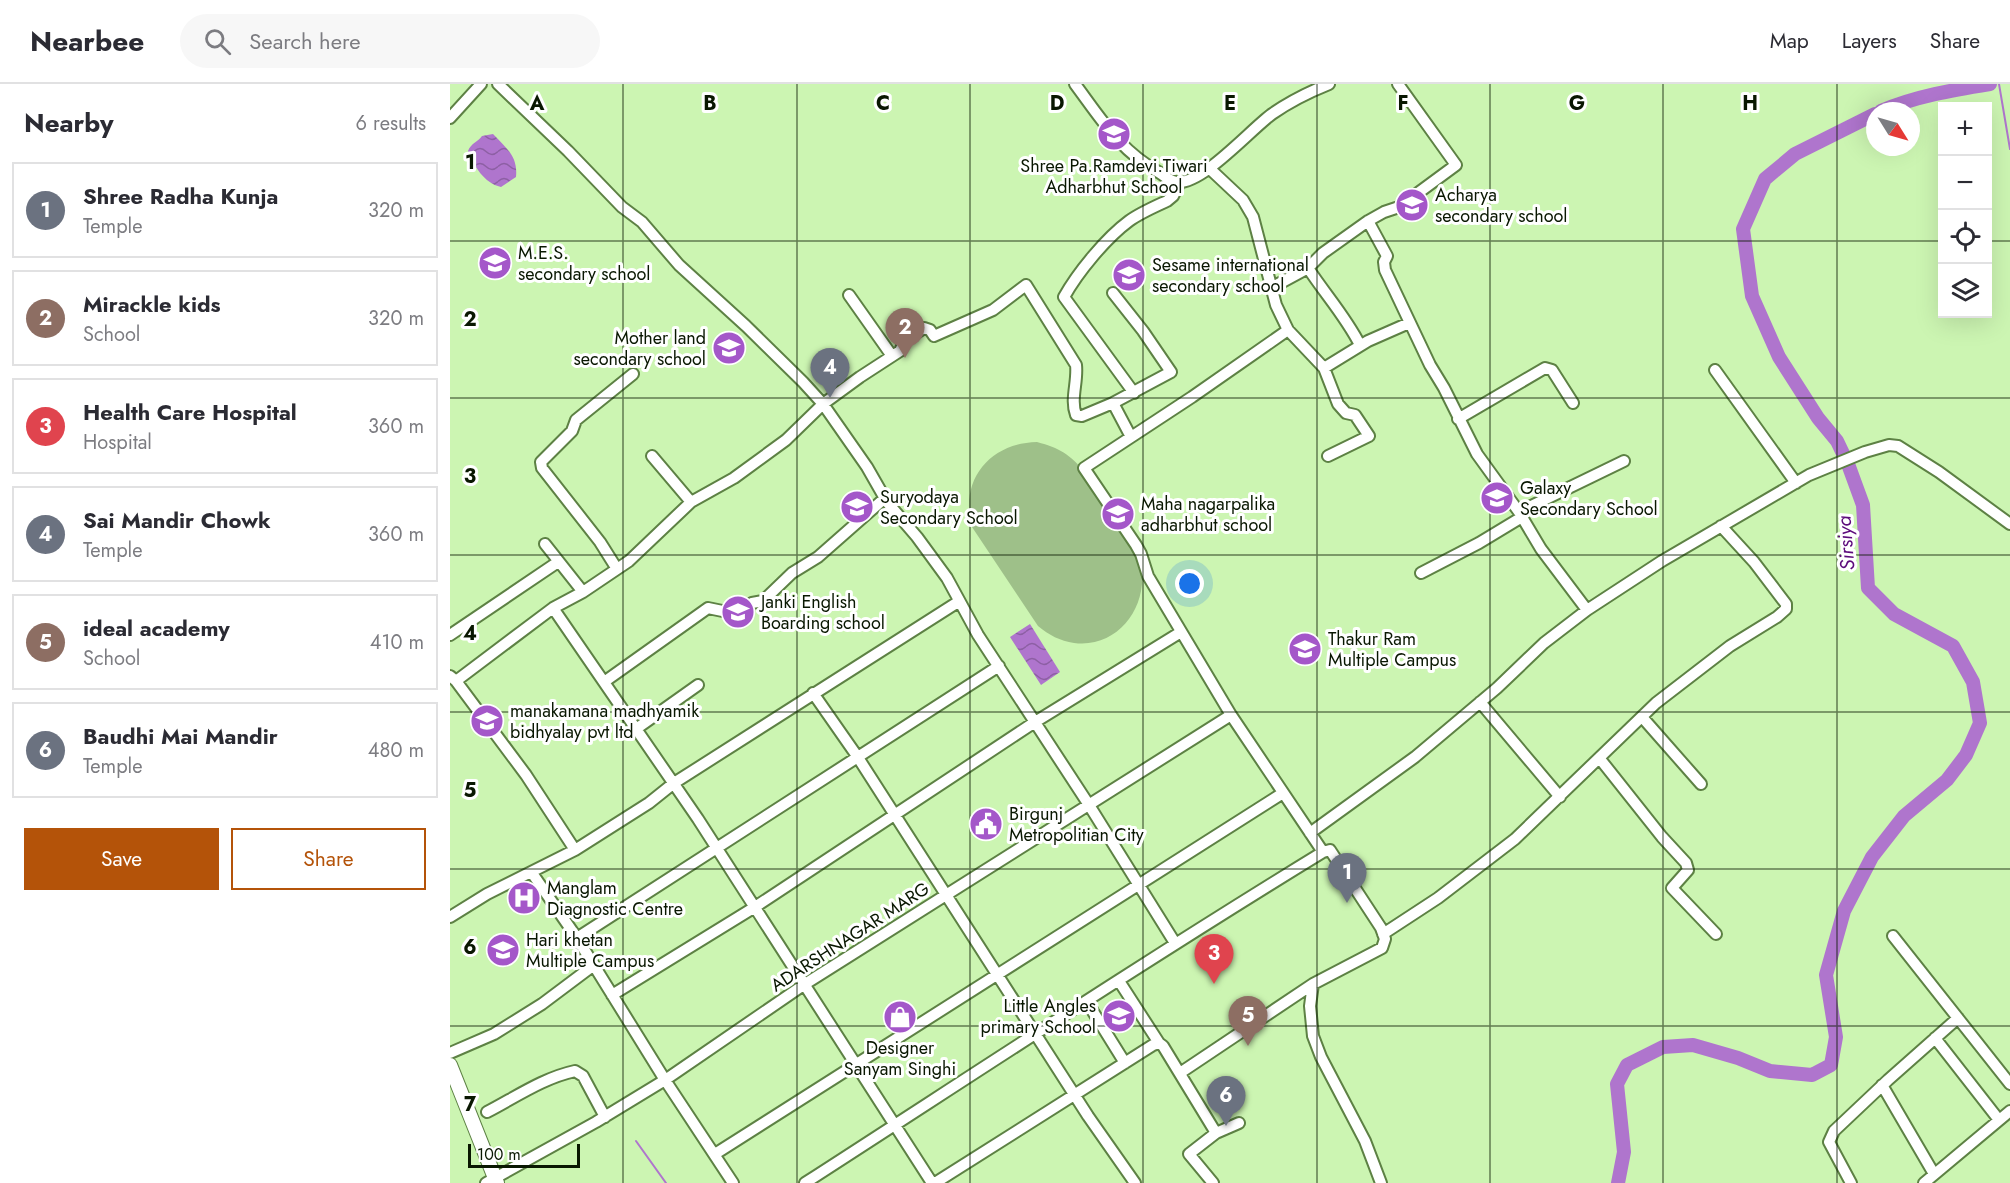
<!DOCTYPE html>
<meta charset="utf-8">
<style>
:root{--surface:#fff;--page:#f7f7f7;--text:#2b2b33;--muted:#7c7c81;--line:#e1e1e2;--accent:#b45309}
body{margin:0;font-family:Jost,sans-serif;background:var(--page);color:var(--text)}
.controls{position:absolute;right:18px;top:18px;display:grid;overflow:hidden;border-radius:0px;box-shadow:0 6px 24px #0002}
.controls button{width:54px;height:54px;display:grid;place-items:center;padding:0;border:0;border-bottom:2px solid var(--line);background:var(--surface);color:var(--text);font:30px sans-serif}
.compass{position:absolute;left:1416px;top:18px;width:54px;height:54px;border-radius:50%;background:var(--surface);box-shadow:0 6px 24px #0002;rotate:127deg}
.scale{position:absolute;left:18px;bottom:15px;width:112px;box-sizing:border-box;padding-left:6px;border:3px solid #091701;border-top:0;font-size:16px;line-height:21px;white-space:nowrap;color:#091701;-webkit-text-stroke:4px #fff;paint-order:stroke}
.you{position:absolute;left:740px;top:500px;width:21px;height:21px;margin:-15px;border:4px solid #fff;border-radius:50%;background:#1a73e8;box-shadow:0 0 0 9px #1a73e833}
.badge{display:grid;place-items:center;width:39px;height:39px;border-radius:50%;background:var(--accent);color:#fff;font-size:20px;font-weight:700}
.pin{position:absolute;translate:-50% -50px;filter:drop-shadow(0 2px 3px #0008)}
.pin::after{content:'';position:absolute;top:32px;width:21px;height:18px;background:inherit;clip-path:polygon(0 0,100% 0,50% 100%)}
.list{margin:0;padding:0;list-style:none}
h2{display:flex;justify-content:space-between;align-items:center;height:78px;margin:0;padding:0 24px;font-size:26px}
h2 small{font-size:20px;font-weight:400;color:var(--muted)}
.list li{display:grid;grid-template-columns:39px 1fr auto;gap:18px;align-items:center;box-sizing:border-box;height:96px;margin:0 12px 12px;padding:0 12px;border:2px solid var(--line);border-radius:0px}
.list b{display:block;font-size:22px;white-space:nowrap}
.list p{margin:0;font-size:20px;white-space:nowrap;color:var(--muted)}
.list em{font-size:20px;font-style:normal;color:var(--muted)}
.actions{display:flex;gap:12px;padding:18px 24px}
.actions a{flex:1;padding:14px 0;border:2px solid var(--accent);border-radius:0px;text-align:center;font-size:21px;color:var(--accent)}
.actions .main{background:var(--accent);color:#fff}
.icon{flex:none;width:33px;height:33px;fill:none;stroke:currentColor;stroke-width:2;stroke-linecap:round;stroke-linejoin:round}
.map{position:relative;flex:none;width:1560px;height:1099px;overflow:hidden}
header{display:flex;align-items:center;gap:36px;box-sizing:border-box;height:84px;padding:0 30px;background:var(--surface);border-bottom:2px solid var(--line)}
header strong{font-size:28px}
nav{display:flex;gap:33px;margin-inline-start:auto;font-size:21px}
.search{width:420px;height:54px;background:var(--page);display:flex;align-items:center;gap:15px;box-sizing:border-box;padding:0 21px;border-radius:33px;color:var(--muted);font-size:22px}
main{display:flex}
aside{flex:1;background:var(--surface)}
.map>svg:first-child{display:block}
.garden{fill:#9ec089}
.water{fill:url(#water-waves)}
.lines{fill:none;stroke-linecap:round;stroke-linejoin:round}
.stream{stroke:#af75cd;stroke-width:2}
.river{stroke:#af75cd;stroke-width:14}
.minor-casing{stroke:#5d8144;stroke-width:14}
.major-casing{stroke:#5d8144;stroke-width:16}
.minor{stroke:#fff;stroke-width:10}
.major{stroke:#fff;stroke-width:14}
.grid{fill:none;stroke:#091701;stroke-width:1.5;stroke-opacity:0.55}
.labels{text-anchor:middle;dominant-baseline:central;stroke-width:6;stroke-linejoin:round;paint-order:stroke}
.poi-label{font-size:18px;fill:#091701;stroke:#fff;text-anchor:start}
.street-label{font-size:18px;fill:#091701;stroke:#fff}
.water-label{font-size:20px;font-style:italic;fill:#5c0b7b;stroke:#fff}
.grid-label{font-size:20px;text-anchor:middle;font-weight:bold;fill:#091701;stroke:#fff;stroke-width:6;stroke-linejoin:round;paint-order:stroke}
</style>
<header>
<strong>Nearbee</strong>
<div class="search"><svg class="icon" aria-label="search" viewBox="0 0 24 24"><circle cx="10" cy="10" r="6"/><path d="M15 15l6 6"/></svg>Search here</div>
<nav><a>Map</a><a>Layers</a><a>Share</a></nav>
</header>
<main>
<aside>
<h2>Nearby<small>6 results</small></h2>
<ul class="list">
<li><span class="badge" style="background:#6b7280">1</span><div><b>Shree Radha Kunja</b><p>Temple</p></div><em>320 m</em></li>
<li><span class="badge" style="background:#8d6e63">2</span><div><b>Mirackle kids</b><p>School</p></div><em>320 m</em></li>
<li><span class="badge" style="background:#e0444e">3</span><div><b>Health Care Hospital</b><p>Hospital</p></div><em>360 m</em></li>
<li><span class="badge" style="background:#6b7280">4</span><div><b>Sai Mandir Chowk</b><p>Temple</p></div><em>360 m</em></li>
<li><span class="badge" style="background:#8d6e63">5</span><div><b>ideal academy</b><p>School</p></div><em>410 m</em></li>
<li><span class="badge" style="background:#6b7280">6</span><div><b>Baudhi Mai Mandir</b><p>Temple</p></div><em>480 m</em></li>
</ul>
<div class="actions"><a class="main">Save</a><a>Share</a></div>
</aside>
<div class="map">
<svg width="1560" height="1099" viewBox="0 0 1560 1099">
<defs>
<pattern id="water-waves" width="16" height="10" patternUnits="userSpaceOnUse" patternTransform="scale(1.5)"><rect width="16" height="10" fill="#af75cd"/><path d="M0 5q4-4 8 0t8 0" fill="none" stroke="#8d5fa4"/></pattern>
</defs>
<rect width="100%" height="100%" fill="#ccf5b2"/>
<path class="garden" d="M587,358C610,364 619,370 635,388C649,410 663,432 676,454C681,461 688,469 690,477C701,519 670,565 624,559C610,557 599,551 588,542L522,443C509,397 539,359 587,358Z"/>
<path class="water" d="M43,50C57,65 68,72 66,93L51,103C34,99 24,82 18,67C21,59 28,58 32,52Z
M580,540L610,588L591,601L560,553Z"/>
<g class="lines">
<path class="stream" d="M1549,0L1560,65
M186,1057L216,1099"/>
<path class="river" d="M1431,27C1466,12 1503,6 1540,0
M1168,1099L1174,1068L1167,1000L1177,981L1213,963L1243,961L1288,974L1320,987L1362,991L1381,981L1386,953L1376,891L1394,827L1422,773L1454,732L1497,696L1516,671L1530,639L1523,598L1503,562L1444,530L1418,504L1413,421L1398,380L1387,357L1368,334L1329,273L1302,212L1293,145L1315,95L1345,70L1425,30"/>
<defs>
<path id="minor" d="M48,0L118,67L172,123L192,138L229,181L296,242L353,298L373,320L417,383L437,418L467,453L497,494L528,551L639,721L725,859
M625,0C651,35 670,67 710,89C714,92 720,97 726,98C751,102 800,46 822,30C839,18 859,8 879,0
M0,34L31,0
M760,85L793,116L803,133L826,221L838,246L874,284L918,257L959,239
M918,137L937,172L934,178L935,186L980,281L994,304L1027,370L1069,428L1091,465L1137,526
M858,184C875,210 896,233 910,261
M821,204L858,184L873,169L918,137L934,128L949,123L1006,81L948,0
M663,209L693,247L721,288L663,319L681,353
M399,211L442,272
M874,284L888,320L896,329L905,331L919,352L878,372
M1265,286L1346,399
M684,309L614,213C628,188 656,154 679,137C690,129 704,123 717,117L723,112L730,98
M1008,335L1095,284L1102,286L1123,319
M202,372L241,418
M1069,428L1174,377
M95,460L133,508
M167,485L150,458L92,384L91,378L122,347L126,336L183,290
M971,489L1029,459L1072,433
M103,524L248,735L482,1099
M0,551L108,478
M0,592L6,597L76,691L125,766
M6,597L103,524L133,508L179,477L241,418L284,394L336,356L373,320L410,293L450,267L455,256L474,244L480,246L484,252L543,226L576,201L626,281C628,298 620,315 626,331L632,332L663,319
M154,598L258,524L287,530L302,519L313,517L342,489L368,473L435,414
M363,609L407,672L638,1032L685,1099
M1030,618L1110,713
M1192,633L1251,700
M186,645L248,601
M1150,675L1212,753L1236,779L1238,786L1222,804L1266,850
M860,749L965,673L1047,604L1094,559L1137,526L1212,477L1359,391L1415,368L1439,361L1448,362L1489,388L1560,440
M82,789L127,854L215,996L283,1099
M0,833L37,810L125,766L199,719L224,699L508,518
M933,850L988,814L1065,755L1206,619L1280,562L1327,533L1336,525V520L1304,478L1271,442
M1443,852L1560,1000
M127,854L549,582
M669,897L709,959
M863,900L860,922L863,952L871,973L915,1057L931,1099
M162,911L305,823L585,638L731,548
M637,918L675,979
M1485,954L1549,1036
M0,969L44,950L92,920L144,881
M730,989L863,900L932,864L935,855L931,844L880,766L873,768L781,631L698,492L691,470L686,461L634,384L742,313L838,246
M1432,1001L1484,1090
M37,1028C66,1013 93,994 125,987L133,992L155,1033
M265,1070L833,709
M36,1099L146,1038L215,996L355,900L781,631
M355,1099C527,988 698,875 873,768
M485,1099L703,961L709,959L713,962L766,1049
M763,1099L739,1070L766,1049L789,1039
M1401,1099L1379,1058L1384,1047L1438,996L1508,934
M1474,1099L1560,1027"/>
<path id="major" d="M0,981L47,1099"/>
</defs>
<use href="#minor" class="minor-casing"/>
<use href="#major" class="major-casing"/>
<use href="#minor" class="minor"/>
<use href="#major" class="major"/>
</g>
<path class="grid" d="M173,0V1099M347,0V1099M520,0V1099M693,0V1099M867,0V1099M1040,0V1099M1213,0V1099M1387,0V1099M0,157H1492M1538,157H1560M0,314H1560M0,471H1560M0,628H1560M0,785H1560M0,942H1560"/>
<defs>
<symbol id="school-disc" viewBox="-11 -11 22 22"><circle r="9.5" fill="#a457c9" stroke="#fff"/><path d="M0-5L7-2L0 1L-7-2ZM-4 1L0 2.5L4 1V4Q0 6-4 4Z" fill="#fff"/></symbol>
<symbol id="university-disc" viewBox="-11 -11 22 22"><circle r="9.5" fill="#a457c9" stroke="#fff"/><path d="M0-5L7-2L0 1L-7-2ZM-4 1L0 2.5L4 1V4Q0 6-4 4Z" fill="#fff"/></symbol>
<symbol id="civic-disc" viewBox="-11 -11 22 22"><circle r="9.5" fill="#a457c9" stroke="#fff"/><path d="M-.6-6.5H3V-4.5H.6V-3L4-1V1h2V6H-6V1h2V-1L-.6-3ZM-1.2 2.5V6h2.4V2.5Z" fill="#fff"/></symbol>
<symbol id="hospital-disc" viewBox="-11 -11 22 22"><circle r="9.5" fill="#a457c9" stroke="#fff"/><path d="M-5-5h3v3.5h4V-5h3V5h-3V1.5h-4V5h-3Z" fill="#fff"/></symbol>
<symbol id="shop-disc" viewBox="-11 -11 22 22"><circle r="9.5" fill="#a457c9" stroke="#fff"/><path d="M-5-2.5h2.3a2.7 3.5 0 0 1 5.4 0H5L5.5 6h-11ZM-1.5-2.5h3a1.5 2.3 0 0 0-3 0Z" fill="#fff"/></symbol>
</defs>
<g fill-rule="evenodd">
<use href="#school-disc" x="645" y="31" width="38" height="38"/>
<use href="#school-disc" x="943" y="102" width="38" height="38"/>
<use href="#school-disc" x="26" y="160" width="38" height="38"/>
<use href="#school-disc" x="660" y="172" width="38" height="38"/>
<use href="#school-disc" x="260" y="245" width="38" height="38"/>
<use href="#school-disc" x="1028" y="395" width="38" height="38"/>
<use href="#school-disc" x="388" y="404" width="38" height="38"/>
<use href="#school-disc" x="649" y="411" width="38" height="38"/>
<use href="#school-disc" x="269" y="509" width="38" height="38"/>
<use href="#university-disc" x="836" y="546" width="38" height="38"/>
<use href="#school-disc" x="18" y="618" width="38" height="38"/>
<use href="#civic-disc" x="517" y="721" width="38" height="38"/>
<use href="#hospital-disc" x="55" y="795" width="38" height="38"/>
<use href="#school-disc" x="34" y="847" width="38" height="38"/>
<use href="#school-disc" x="650" y="913" width="38" height="38"/>
<use href="#shop-disc" x="431" y="914" width="38" height="38"/>
</g>
<g class="labels">
<g class="poi-label">
<text x="664" y="82" text-anchor="middle">Shree Pa.Ramdevi.Tiwari<tspan x="664" dy="21">Adharbhut School</tspan></text>
<text x="985" y="111">Acharya<tspan x="985" dy="21">secondary school</tspan></text>
<text x="68" y="169">M.E.S.<tspan x="68" dy="21">secondary school</tspan></text>
<text x="702" y="181">Sesame international<tspan x="702" dy="21">secondary school</tspan></text>
<text x="256" y="254" text-anchor="end">Mother land<tspan x="256" dy="21">secondary school</tspan></text>
<text x="1070" y="404">Galaxy<tspan x="1070" dy="21">Secondary School</tspan></text>
<text x="430" y="413">Suryodaya<tspan x="430" dy="21">Secondary School</tspan></text>
<text x="691" y="420">Maha nagarpalika<tspan x="691" dy="21">adharbhut school</tspan></text>
<text x="311" y="518">Janki English<tspan x="311" dy="21">Boarding school</tspan></text>
<text x="878" y="555">Thakur Ram<tspan x="878" dy="21">Multiple Campus</tspan></text>
<text x="60" y="627">manakamana madhyamik<tspan x="60" dy="21">bidhyalay pvt ltd</tspan></text>
<text x="559" y="730">Birgunj<tspan x="559" dy="21">Metropolitian City</tspan></text>
<text x="97" y="804">Manglam<tspan x="97" dy="21">Diagnostic Centre</tspan></text>
<text x="76" y="856">Hari khetan<tspan x="76" dy="21">Multiple Campus</tspan></text>
<text x="646" y="922" text-anchor="end">Little Angles<tspan x="646" dy="21">primary School</tspan></text>
<text x="450" y="964" text-anchor="middle">Designer<tspan x="450" dy="21">Sanyam Singhi</tspan></text>
</g>
<g class="street-label">
<text transform="translate(400 853) rotate(-33)">ADARSHNAGAR MARG</text>
</g>
<g class="water-label">
<text transform="translate(1396 459) rotate(-94)">Sirsiya</text>
</g>
</g>
<g class="grid-label">
<text x="87" y="26">A</text>
<text x="260" y="26">B</text>
<text x="433" y="26">C</text>
<text x="607" y="26">D</text>
<text x="780" y="26">E</text>
<text x="953" y="26">F</text>
<text x="1127" y="26">G</text>
<text x="1300" y="26">H</text>
<text x="20" y="85">1</text>
<text x="20" y="242">2</text>
<text x="20" y="399">3</text>
<text x="20" y="556">4</text>
<text x="20" y="713">5</text>
<text x="20" y="870">6</text>
<text x="20" y="1027">7</text>
</g>
</svg>
<div class="controls">
<button>+</button>
<button>−</button>
<button><svg class="icon" aria-label="locate" viewBox="0 0 24 24"><circle cx="12" cy="12" r="6"/><path d="M12 2v4M12 18v4M2 12h4M18 12h4"/></svg></button>
<button><svg class="icon" aria-label="layers" viewBox="0 0 24 24"><path d="M12 4l9 5-9 5-9-5zM3 14l9 5 9-5"/></svg></button>
</div>
<svg class="compass" viewBox="-18 -18 36 36"><path d="M0-13l5 13h-10z" fill="#e53935"/><path d="M0 13l5-13h-10z" fill="#7c7c81"/></svg>
<div class="scale">100 m</div>
<div class="you"></div>
<div class="pin badge" style="left:897px;top:819px;background:#6b7280">1</div>
<div class="pin badge" style="left:455px;top:274px;background:#8d6e63">2</div>
<div class="pin badge" style="left:764px;top:900px;background:#e0444e">3</div>
<div class="pin badge" style="left:380px;top:314px;background:#6b7280">4</div>
<div class="pin badge" style="left:798px;top:962px;background:#8d6e63">5</div>
<div class="pin badge" style="left:776px;top:1042px;background:#6b7280">6</div>
</div>
</main>
